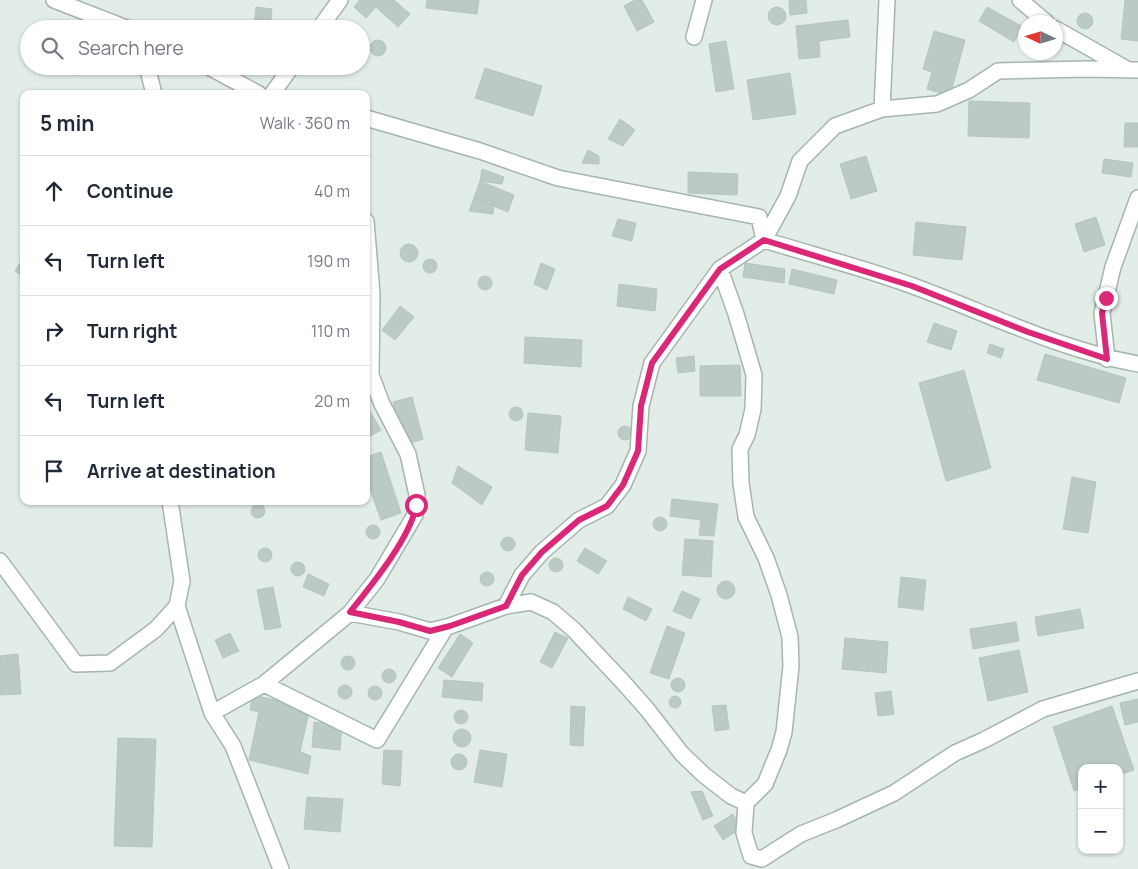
<!DOCTYPE html>
<meta charset="utf-8">
<style>
:root{--surface:#fff;--page:#f2f2f3;--text:#1f2937;--muted:#747a83;--line:#e0e1e3}
body{margin:0;font-family:Manrope,sans-serif;background:var(--page);color:var(--text)}
.controls{position:absolute;right:15px;bottom:15px;display:grid;overflow:hidden;border-radius:10px;box-shadow:0 1px 4px #0004}
.controls button{width:45px;height:45px;display:grid;place-items:center;padding:0;border:0;border-bottom:1px solid var(--line);background:var(--surface);color:var(--text);font:25px sans-serif}
.compass{position:absolute;left:1018px;top:15px;width:45px;height:45px;border-radius:50%;background:var(--surface);box-shadow:0 1px 4px #0004;rotate:274deg}
.stop{position:absolute;width:15px;height:15px;margin:-11px;border:4px solid #db2777;border-radius:50%;background:#fff}
.stop.end{background:#db2777;border-color:#fff;box-shadow:0 1px 5px #0008}
.list{margin:0;padding:0;list-style:none}
h2{display:flex;justify-content:space-between;align-items:center;height:65px;margin:0;padding:0 20px;font-size:21px}
h2 small{font-size:16px;font-weight:400;color:var(--muted)}
.list li{display:grid;grid-template-columns:32px 1fr auto;gap:15px;align-items:center;box-sizing:border-box;height:70px;padding:0 20px;border-top:1px solid var(--line)}
.list b{display:block;font-size:19px;white-space:nowrap}
.list em{font-size:16px;font-style:normal;color:var(--muted)}
.icon{flex:none;width:28px;height:28px;fill:none;stroke:currentColor;stroke-width:2;stroke-linecap:round;stroke-linejoin:round}
.map{position:relative;flex:none;width:1138px;height:869px;overflow:hidden}
.search{position:absolute;background:var(--surface);box-shadow:0 1px 4px #0004;left:20px;top:20px;width:350px;height:55px;display:flex;align-items:center;gap:12px;box-sizing:border-box;padding:0 18px;border-radius:28px;color:var(--muted);font-size:19px}
.panel{position:absolute;background:var(--surface);box-shadow:0 1px 4px #0004;left:20px;top:90px;width:350px;height:415px;border-radius:10px}
.map>svg:first-child{display:block}
.building{fill:#bbcac3;stroke:#b5c6be}
.lines{fill:none;stroke-linecap:round;stroke-linejoin:round}
.street-casing{stroke:#a5b5af;stroke-width:18}
.street{stroke:#fff;stroke-width:15}
.route{stroke:#db2777;stroke-width:6}
</style>
<div class="map">
<svg width="1138" height="869" viewBox="0 0 1138 869">
<rect width="100%" height="100%" fill="#e3ede8"/>
<path class="building" d="M360,0H394L410,14L398,27L376,7L366,18L354,7Z
M427,0H479L477,14L426,8Z
M635,0H642L654,22L637,31L624,6Z
M789,0H806L807,13L790,15Z
M1125,0H1138V41L1121,39Z
M256,7L272,9L270,29H254Z
M987,7L1023,27L1014,42L979,21Z
M768 16a9 9 0 1 1 18 0a9 9 0 1 1-18 0Z
M1077 21a8 8 0 1 1 16 0a8 8 0 1 1-16 0Z
M848,20L850,37L819,41L820,57L799,59L796,26Z
M934,31L965,40L950,96L927,89L932,72L923,69Z
M370 48a8 8 0 1 1 16 0a8 8 0 1 1-16 0Z
M726,41L734,89L716,92L709,44Z
M55,66H82L79,75Z
M485,68L542,86L533,116L475,98Z
M790,73L796,114L753,120L747,80Z
M969,101L1030,103L1029,138L968,136Z
M620,119L635,130L623,146L608,139Z
M1125,123H1138V147H1124Z
M588,150L599,156V164L582,163Z
M866,156L877,191L851,199L840,164Z
M1104,159L1133,163L1131,177L1102,173Z
M482,169L504,177L502,184L480,181Z
M688,172L738,174L737,195L688,193Z
M480,181L514,195L508,212L474,198Z
M474,198L494,201L493,214L469,211Z
M1096,217L1105,245L1084,252L1075,224Z
M618,219L636,223L632,241L612,236Z
M916,222L966,227L962,260L913,255Z
M400 253a9 9 0 1 1 18 0a9 9 0 1 1-18 0Z
M24,257V277L15,271Z
M423 266a7 7 0 1 1 14 0a7 7 0 1 1-14 0Z
M541,263L555,269L547,290L534,284Z
M745,263L785,269L784,283L743,277Z
M792,269L837,280L834,294L789,284Z
M478 283a7 7 0 1 1 14 0a7 7 0 1 1-14 0Z
M619,284L657,289L655,311L617,306Z
M400,306L414,317L395,340L382,330Z
M934,323L957,331L951,350L927,342Z
M525,337L582,340L581,367L524,363Z
M990,344L1004,349L1001,358L987,353Z
M1045,354L1126,378L1119,403L1037,380Z
M694,356L695,371L678,373L676,358Z
M740,365L741,396H700V366Z
M964,370L991,468L946,481L919,383Z
M412,397L423,439L404,445L393,402Z
M366,405L381,430L367,438L366,436Z
M509 414a7 7 0 1 1 14 0a7 7 0 1 1-14 0Z
M528,413L561,416L558,453L525,450Z
M618 433a7 7 0 1 1 14 0a7 7 0 1 1-14 0Z
M381,452L401,513L381,520L366,478V457Z
M458,466L492,487L482,505L452,483Z
M1072,477L1096,482L1088,533L1063,529Z
M672,499L718,504L714,536L699,535L701,520L670,516Z
M251 511a7 7 0 1 1 14 0a7 7 0 1 1-14 0Z
M653 524a7 7 0 1 1 14 0a7 7 0 1 1-14 0Z
M366 532a7 7 0 1 1 14 0a7 7 0 1 1-14 0Z
M501 544a7 7 0 1 1 14 0a7 7 0 1 1-14 0Z
M685,539L713,541L711,577L682,575Z
M258 555a7 7 0 1 1 14 0a7 7 0 1 1-14 0Z
M585,548L607,561L598,574L577,561Z
M549 565a7 7 0 1 1 14 0a7 7 0 1 1-14 0Z
M291 569a7 7 0 1 1 14 0a7 7 0 1 1-14 0Z
M480 579a7 7 0 1 1 14 0a7 7 0 1 1-14 0Z
M308,574L329,584L324,596L303,587Z
M901,577L926,580L923,610L898,607Z
M717 590a9 9 0 1 1 18 0a9 9 0 1 1-18 0Z
M273,587L281,627L265,630L257,590Z
M682,591L700,599L691,619L673,611Z
M628,597L652,609L646,621L623,609Z
M1080,609L1084,628L1038,636L1035,617Z
M1016,622L1019,641L973,649L970,629Z
M667,626L685,633L669,679L650,673Z
M555,632L568,638L552,668L540,662Z
M230,633L239,651L223,658L215,640Z
M460,634L473,643L452,677L438,668Z
M845,638L888,642L886,673L842,669Z
M1019,650L1028,692L988,701L979,658Z
M18,654L21,694L0,695V656Z
M341 663a7 7 0 1 1 14 0a7 7 0 1 1-14 0Z
M382 676a7 7 0 1 1 14 0a7 7 0 1 1-14 0Z
M671 685a7 7 0 1 1 14 0a7 7 0 1 1-14 0Z
M444,680L483,683L482,701L442,697Z
M338 692a7 7 0 1 1 14 0a7 7 0 1 1-14 0Z
M368 693a7 7 0 1 1 14 0a7 7 0 1 1-14 0Z
M891,691L894,714L878,716L875,693Z
M253,695L310,708L300,752L311,756L308,774L249,760L259,712L250,710Z
M669 702a6 6 0 1 1 12 0a6 6 0 1 1-12 0Z
M1138,699V722L1125,725L1120,703Z
M726,705L729,729L715,731L712,706Z
M571,706L585,707L583,746L570,745Z
M1112,706L1134,770L1119,775V768H1082V788L1074,791L1053,727Z
M454 717a7 7 0 1 1 14 0a7 7 0 1 1-14 0Z
M314,722L342,725L340,750L312,747Z
M453 738a9 9 0 1 1 18 0a9 9 0 1 1-18 0Z
M118,738L156,739L152,847L114,846Z
M384,750L402,751L400,786L382,784Z
M480,750L507,754L502,787L474,782Z
M451 762a8 8 0 1 1 16 0a8 8 0 1 1-16 0Z
M702,791L713,816L703,820L691,792Z
M307,797L343,799L340,832L304,829Z
M733,814L741,828L723,840L714,826Z"/>
<g class="lines">
<defs>
<path id="street" d="M54,0L129,29
M1020,0L1046,22
M319,29L340,0
M1056,29L1125,68
M694,37L704,0
M147,66L154,94
M207,66L259,94
M272,94L292,66
M882,109L887,0
M366,118L480,151L558,178L759,217L764,240C813,255 864,268 913,286C987,313 1060,350 1138,364
M720,269L736,314L754,375L753,409L747,435L740,449L741,483L746,517L766,558L779,595L790,637L791,666L784,732L779,750L765,784L746,803L744,833L751,856L762,859L801,834L836,820L894,793L955,753L984,740L1043,709L1138,681
M1107,359L1102,313L1113,267L1138,198
M0,561L76,664L110,663L156,629L177,606L182,581L170,501
M177,606L212,713L233,746L281,869
M506,606L522,575L542,552L579,520L607,506L623,485L638,451L641,406L652,363L720,269L764,240L788,196L800,161L835,126L882,109L937,104L969,90L998,71L1087,69L1138,70
M350,613L399,622L430,631L450,626L506,606L531,602L553,612L574,630L622,681L646,708L682,754L704,775L731,796L746,803
M264,684L377,740L446,627
M212,713L264,684L350,613L377,579L415,515L417,495L408,454L382,404L371,375L372,294L366,221"/>
</defs>
<use href="#street" class="street-casing"/>
<use href="#street" class="street"/>
</g>
<g class="lines">
<path class="route" d="M416,505C412,536 370,587 350,612L399,622L430,631L450,626L506,606L522,575L542,552L579,520L607,506L623,485L638,451L641,406L652,363L720,269L764,240L912,286L1028,332L1107,359L1102,313L1106,298"/>
</g>
</svg>
<div class="controls">
<button>+</button>
<button>−</button>
</div>
<svg class="compass" viewBox="-18 -18 36 36"><path d="M0-13l5 13h-10z" fill="#e53935"/><path d="M0 13l5-13h-10z" fill="#747a83"/></svg>
<div class="stop" style="left:416px;top:505px"></div>
<div class="stop end" style="left:1106px;top:298px"></div>
<div class="search"><svg class="icon" aria-label="search" viewBox="0 0 24 24"><circle cx="10" cy="10" r="6"/><path d="M15 15l6 6"/></svg>Search here</div>
<section class="panel">
<h2>5 min<small>Walk · 360 m</small></h2>
<ul class="list">
<li><svg class="icon" aria-label="ahead" viewBox="0 0 24 24"><path d="M12 20V5M6 11l6-6 6 6"/></svg><div><b>Continue</b></div><em>40 m</em></li>
<li><svg class="icon" aria-label="left" viewBox="0 0 24 24"><path d="M17 20v-9H6M10 6l-5 5 5 5"/></svg><div><b>Turn left</b></div><em>190 m</em></li>
<li><svg class="icon" aria-label="right" viewBox="0 0 24 24"><path d="M7 20v-9h11M14 6l5 5-5 5"/></svg><div><b>Turn right</b></div><em>110 m</em></li>
<li><svg class="icon" aria-label="left" viewBox="0 0 24 24"><path d="M17 20v-9H6M10 6l-5 5 5 5"/></svg><div><b>Turn left</b></div><em>20 m</em></li>
<li><svg class="icon" aria-label="arrive" viewBox="0 0 24 24"><path d="M6 21V4h12l-3 4 3 4H6"/></svg><div><b>Arrive at destination</b></div></li>
</ul>
</section>
</div>
